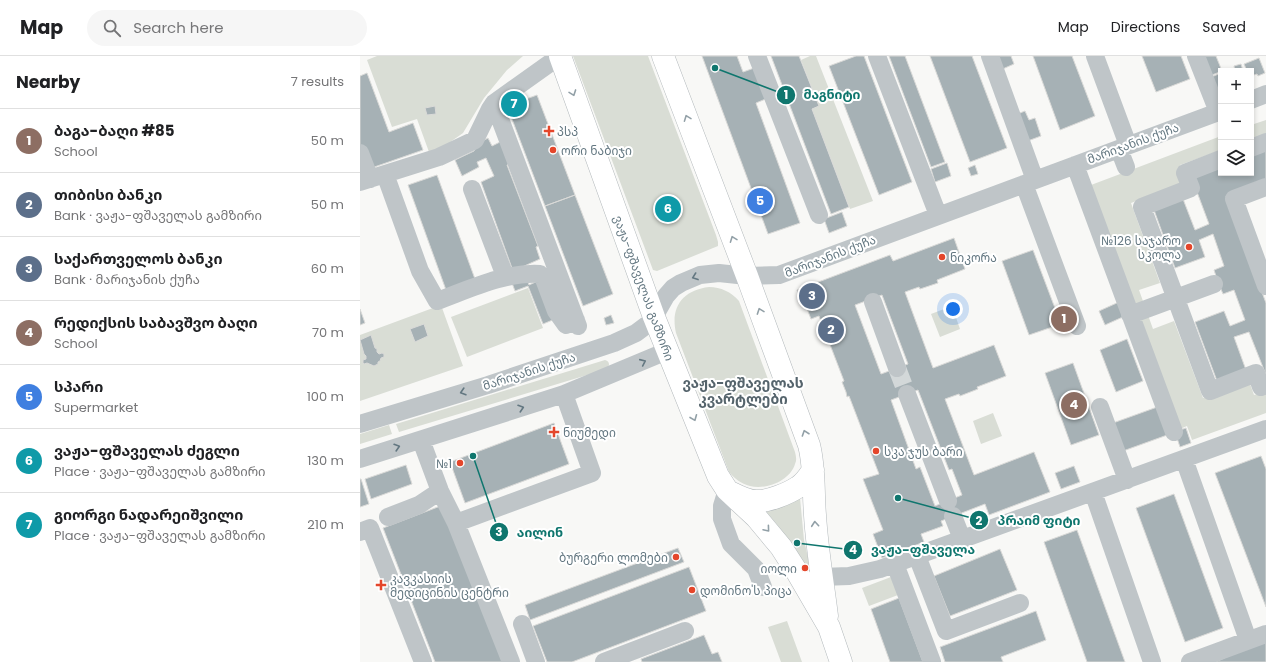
<!DOCTYPE html>
<meta charset="utf-8">
<style>
:root{--surface:#fff;--page:#f6f6f6;--text:#202124;--muted:#757577;--line:#e0e0e0;--accent:#7c3aed}
body{margin:0;font-family:Poppins,"Noto Sans Georgian",sans-serif;background:var(--page);color:var(--text)}
.controls{position:absolute;right:12px;top:12px;display:grid;overflow:hidden;border-radius:0px;box-shadow:0 2px 6px #0003}
.controls button{width:36px;height:36px;display:grid;place-items:center;padding:0;border:0;border-bottom:1px solid var(--line);background:var(--surface);color:var(--text);font:20px sans-serif}
.you{position:absolute;left:593px;top:253px;width:14px;height:14px;margin:-10px;border:3px solid #fff;border-radius:50%;background:#1a73e8;box-shadow:0 0 0 6px #1a73e833}
.badge{display:grid;place-items:center;width:26px;height:26px;border-radius:50%;background:var(--accent);color:#fff;font-size:13px;font-weight:700}
.pin{position:absolute;translate:-50% -50%;border:2px solid #fff;box-shadow:0 1px 4px #0006}
.list{margin:0;padding:0;list-style:none}
h2{display:flex;justify-content:space-between;align-items:center;height:52px;margin:0;padding:0 16px;font-size:17px}
h2 small{font-size:13px;font-weight:400;color:var(--muted)}
.list li{display:grid;grid-template-columns:26px 1fr auto;gap:12px;align-items:center;box-sizing:border-box;height:64px;padding:0 16px;border-top:1px solid var(--line)}
.list b{display:block;font-size:15px;white-space:nowrap}
.list p{margin:0;font-size:13px;white-space:nowrap;color:var(--muted)}
.list em{font-size:13px;font-style:normal;color:var(--muted)}
.icon{flex:none;width:22px;height:22px;fill:none;stroke:currentColor;stroke-width:2;stroke-linecap:round;stroke-linejoin:round}
.map{position:relative;flex:none;width:906px;height:606px;overflow:hidden}
header{display:flex;align-items:center;gap:24px;box-sizing:border-box;height:56px;padding:0 20px;background:var(--surface);border-bottom:1px solid var(--line)}
header strong{font-size:19px}
nav{display:flex;gap:22px;margin-inline-start:auto;font-size:14px}
.search{width:280px;height:36px;background:var(--page);display:flex;align-items:center;gap:10px;box-sizing:border-box;padding:0 14px;border-radius:22px;color:var(--muted);font-size:15px}
main{display:flex}
aside{flex:1;background:var(--surface)}
.map>svg:first-child{display:block}
.green{fill:#d9ddd5}
.building{fill:#a6b1b5;stroke:#dadad8;fill-rule:evenodd}
.lines{fill:none;stroke-linecap:round;stroke-linejoin:round}
.minor-tunnel{stroke:#d3d8d9;stroke-width:18;stroke-dasharray:18 9;stroke-linecap:butt}
.major-casing{stroke:#b3b9bc;stroke-width:23}
.minor{stroke:#bfc5c8;stroke-width:18}
.major{stroke:#fff;stroke-width:22}
.oneway{stroke:#92a0a7}
.oneway2{stroke:#637781}
.poi-dot{fill:#e4462b;stroke:#fff;stroke-width:1.5}
.labels{text-anchor:middle;dominant-baseline:central;stroke-width:4;stroke-linejoin:round;paint-order:stroke}
.poi-label{font-size:12px;fill:#637781;stroke:#fff;text-anchor:start}
.street-label{font-size:12px;fill:#637781;stroke:#fff}
.quarter-label{font-size:14px;font-weight:bold;fill:#55646c;stroke:#fff}
.leader{fill:none;stroke:#0f766e;stroke-width:1.5}
.callout-dot{fill:#0f766e;stroke:#fff;stroke-width:1.5}
.mark-label{font-size:12px;text-anchor:middle;font-weight:bold;fill:#fff}
.callout-label{font-size:13px;text-anchor:middle;font-weight:bold;fill:#0f766e;stroke:#fff;stroke-width:4;stroke-linejoin:round;paint-order:stroke}
</style>
<header>
<strong>Map</strong>
<div class="search"><svg class="icon" aria-label="search" viewBox="0 0 24 24"><circle cx="10" cy="10" r="6"/><path d="M15 15l6 6"/></svg>Search here</div>
<nav><a>Map</a><a>Directions</a><a>Saved</a></nav>
</header>
<main>
<aside>
<h2>Nearby<small>7 results</small></h2>
<ul class="list">
<li><span class="badge" style="background:#8d6e63">1</span><div><b>ბაგა-ბაღი #85</b><p>School</p></div><em>50 m</em></li>
<li><span class="badge" style="background:#5c6f8a">2</span><div><b>თიბისი ბანკი</b><p>Bank · ვაჟა-ფშაველას გამზირი</p></div><em>50 m</em></li>
<li><span class="badge" style="background:#5c6f8a">3</span><div><b>საქართველოს ბანკი</b><p>Bank · მარიჯანის ქუჩა</p></div><em>60 m</em></li>
<li><span class="badge" style="background:#8d6e63">4</span><div><b>რედიქსის საბავშვო ბაღი</b><p>School</p></div><em>70 m</em></li>
<li><span class="badge" style="background:#3f7fe0">5</span><div><b>სპარი</b><p>Supermarket</p></div><em>100 m</em></li>
<li><span class="badge" style="background:#0f9aa8">6</span><div><b>ვაჟა-ფშაველას ძეგლი</b><p>Place · ვაჟა-ფშაველას გამზირი</p></div><em>130 m</em></li>
<li><span class="badge" style="background:#0f9aa8">7</span><div><b>გიორგი ნადარეიშვილი</b><p>Place · ვაჟა-ფშაველას გამზირი</p></div><em>210 m</em></li>
</ul>
</aside>
<div class="map">
<svg width="906" height="606" viewBox="0 0 906 606">
<rect width="100%" height="100%" fill="#f8f8f6"/>
<path class="green" d="M17,0H163L147,14L124,42L103,77L86,89L69,96L57,63L32,71L7,4Z
M213,0H288L356,179L358,186V190L297,215L293,214Z
M450,0H456L513,145L490,153L452,53L459,50L441,4Z
M906,64V84L891,89V69Z
M861,80V94L820,109L827,126L771,147L800,227L779,234L793,273L814,265L843,342L889,325L894,339L906,335V357L832,384L827,370L820,373L731,129Z
M349,231C361,231 371,236 379,245L435,396C436,400 437,404 435,408C430,425 406,434 390,430C381,428 374,422 369,416L316,277C310,251 323,234 349,231Z
M168,232L183,272L107,301L91,261Z
M81,249L103,310L0,345V279Z
M592,250L600,273L580,281L571,258Z
M245,304C248,305 249,306 249,309L247,313L39,376L36,368Z
M633,357L642,380L621,388L613,365Z
M29,369L32,378L0,388V378Z
M440,442L444,484L454,527L419,471L404,453Z
M531,521L538,539L509,550L502,532Z
M427,565L442,606H421L408,571Z"/>
<path class="building" d="M342,0H377L383,16L397,11L408,42L396,47L440,167L408,178Z
M411,0H439L459,50L452,53L489,151L471,158Z
M496,0H504L552,126L519,139L469,10Z
M529,0H545L585,106L571,111Z
M570,0H612L647,92L610,106Z
M633,0H651L654,8L638,15Z
M673,0H712L735,60L700,74Z
M782,0H821L830,23L796,36Z
M839,0H856L862,15L847,21Z
M899,2L905,17L898,20L897,18L891,20V15H887L884,8Z
M881,8L883,15H875L874,10Z
M7,17L29,76L53,67L63,94L0,116V20Z
M861,17V32L854,35L849,22Z
M177,39L215,139L185,150L147,50Z
M75,50L76,58L67,59L65,52Z
M665,55L669,64L675,62L681,80L665,86L655,59Z
M128,82L132,90L142,85L151,107L147,109L178,190L176,191L180,203L153,215L121,126L134,120L126,102L117,106L119,111L102,120L95,104L114,95L119,87Z
M906,92V124L866,140L906,247V319L889,276L874,281L886,314L857,325L835,266L864,255L870,270L885,264L874,234L863,238L858,226L854,214L864,210L853,178L839,184L845,201L815,212L794,154L823,143L835,174L849,168L831,120L861,109V117H891V98Z
M587,107L591,120L575,126L571,113Z
M615,109L618,118L611,120L608,112Z
M77,119L115,223L86,234L48,129Z
M215,139L253,238L223,250L185,150Z
M482,156L487,170L469,177L464,163Z
M594,182L605,213L577,224L578,227L560,233L559,231L545,236L573,312L634,289L646,320L617,331L618,333L600,340L599,338L585,343L614,419L674,396L690,436L629,459L625,448L581,465L583,470L561,478L564,486L522,502L513,478L523,474L503,423L519,418L489,340L487,341L486,336L482,326L484,325L459,260L451,263L446,250L443,251L437,234L530,199L533,205ZM522,239L548,308L521,318L495,249ZM558,334L589,414L592,413L602,439L575,450L560,411L556,413L531,344Z
M673,194L701,268L669,279L642,205Z
M166,221L169,229L180,224L195,263L183,268L168,230L155,235L152,227Z
M759,246L765,260L745,269L739,255Z
M0,253L5,267L0,269Z
M251,259L254,267L246,269L244,262Z
M64,268L68,280L55,286L50,273Z
M11,279L15,292L17,293V296L19,298L22,297L24,298V301L21,302L20,305L18,306V308L14,310L7,307L4,308L3,307V304L6,303V300L4,298L0,284Z
M767,283L783,325L756,336L740,294Z
M713,307L739,379L711,389L685,317Z
M800,350L810,378L763,395L753,367Z
M194,367L209,408L105,447L90,406Z
M826,372L831,387L820,391L815,376Z
M901,400L906,413V551L855,417Z
M46,409L52,428L11,443L5,423Z
M714,410L720,426L701,433L695,417Z
M0,423H1L9,448L0,451Z
M814,438L863,572L825,586L776,452Z
M83,449L159,606H75L23,472Z
M717,474L765,606H727L684,486Z
M318,492L324,506L170,564L165,549Z
M640,493L657,534L590,560L574,520Z
M329,511L346,555L212,606H187L173,570Z
M539,542L563,606H530L511,553Z
M676,555L686,584L641,601L643,606H585L580,591Z
M344,579L352,598L358,596L362,606H282L281,603Z
M906,584V606H855Z"/>
<g class="lines">
<path class="minor-tunnel" d="M537,312L547,338"/>
<defs>
<path id="major" d="M200,0L294,261L358,420L367,434L396,461L421,491L437,516L469,571L481,606
M303,0L387,220L449,389C455,412 453,436 455,459C457,493 463,527 467,560
M372,437C380,441 388,445 396,445C408,446 429,437 438,431C445,427 449,420 453,414"/>
</defs>
<use href="#major" class="major-casing"/>
<path class="minor" d="M397,0L459,159
M517,0L578,159
M630,0L675,124
M735,0L768,89
M836,0L858,56
M891,44L906,38
M134,47L218,270
M891,92L906,86
M759,93L766,111
M0,97L10,123
M861,103L825,117L831,132L782,151L850,335L896,317L901,331L906,329
M715,109L814,376
M25,118L60,215L77,245C110,233 144,216 180,218L184,223L196,255L206,269L216,264
M0,126L79,101L115,84L130,53L134,47L200,0
M664,128L717,270
M906,131L874,143L906,230
M112,133L145,220
M513,246L537,312
M770,259L854,228
M547,338L588,445
M740,351L767,424
M0,368L128,329L254,287L276,277L288,268L294,261L306,240L313,232L321,227L340,219L359,217L387,220L419,219L861,55
M61,384L80,435L96,467L151,606
M0,403L204,338L307,295
M824,403L888,584
M367,434L362,450V463L371,488L396,513L403,531
M733,436L792,606
M593,460L602,483
M28,461L59,449L80,435
M96,467L232,417L204,338
M0,476L10,472L63,606
M557,500L586,575L660,547
M535,508L572,606
M461,521L489,520L520,513L906,373
M162,568L176,606
M244,606L325,575
M830,606L906,578"/>
<use href="#major" class="major"/>
</g>
<defs><path id="oneway-chevron" d="M-2-3.5L2.5 0L-2 3.5" fill="none" stroke-width="1.6" stroke-linecap="round" stroke-linejoin="round"/></defs>
<g class="oneway">
<use href="#oneway-chevron" transform="translate(213 37) rotate(70)"/>
<use href="#oneway-chevron" transform="translate(327 62) rotate(-111)"/>
<use href="#oneway-chevron" transform="translate(373 183) rotate(-111)"/>
<use href="#oneway-chevron" transform="translate(400 255) rotate(-110)"/>
<use href="#oneway-chevron" transform="translate(334 362) rotate(68)"/>
<use href="#oneway-chevron" transform="translate(445 377) rotate(-109)"/>
<use href="#oneway-chevron" transform="translate(455 468) rotate(-95)"/>
<use href="#oneway-chevron" transform="translate(407 473) rotate(50)"/>
</g>
<g class="oneway2">
<use href="#oneway-chevron" transform="translate(335 221) rotate(160)"/>
<use href="#oneway-chevron" transform="translate(283 306) rotate(-24)"/>
<use href="#oneway-chevron" transform="translate(103 336) rotate(163)"/>
<use href="#oneway-chevron" transform="translate(161 352) rotate(-18)"/>
<use href="#oneway-chevron" transform="translate(37 391) rotate(-17)"/>
</g>
<g class="poi-dot">
<path d="M187 69h4v4h4v4h-4v4h-4v-4h-4v-4h4z"/>
<circle cx="193" cy="94" r="4"/>
<circle cx="829" cy="191" r="4"/>
<circle cx="582" cy="201" r="4"/>
<path d="M192 370h4v4h4v4h-4v4h-4v-4h-4v-4h4z"/>
<circle cx="516" cy="395" r="4"/>
<circle cx="100" cy="407" r="4"/>
<circle cx="316" cy="501" r="4"/>
<circle cx="445" cy="512" r="4"/>
<path d="M19 523h4v4h4v4h-4v4h-4v-4h-4v-4h4z"/>
<circle cx="332" cy="534" r="4"/>
</g>
<g class="labels">
<g class="poi-label">
<text x="197" y="75">პსპ</text>
<text x="201" y="94">ორი ნაბიჯი</text>
<text x="821" y="184" text-anchor="end">№126 საჯარო<tspan x="821" dy="14">სკოლა</tspan></text>
<text x="590" y="201">ნიკორა</text>
<text x="203" y="376">ნიუმედი</text>
<text x="524" y="395">სკა ჯუს ბარი</text>
<text x="92" y="407" text-anchor="end">№1</text>
<text x="308" y="501" text-anchor="end">ბურგერი ლომები</text>
<text x="437" y="512" text-anchor="end">იოლი</text>
<text x="30" y="522">კავკასიის<tspan x="30" dy="14">მედიცინის ცენტრი</tspan></text>
<text x="340" y="534">დომინო'ს პიცა</text>
</g>
<g class="street-label">
<text transform="translate(773 87) rotate(-20)">მარიჯანის ქუჩა</text>
<text transform="translate(470 200) rotate(-21)">მარიჯანის ქუჩა</text>
<text transform="translate(284 232) rotate(70)">ვაჟა-ფშაველას გამზირი</text>
<text transform="translate(169 315) rotate(-18)">მარიჯანის ქუჩა</text>
</g>
<g class="quarter-label">
<text x="383" y="327">ვაჟა-ფშაველას<tspan x="383" dy="16">კვარტლები</tspan></text>
</g>
</g>
<path class="leader" d="M355 12L426 39M538 442L619 464M113 400L139 476M437 487L493 494"/>
<g class="callout-dot">
<circle cx="355" cy="12" r="4"/>
<circle cx="538" cy="442" r="4"/>
<circle cx="113" cy="400" r="4"/>
<circle cx="437" cy="487" r="4"/>
<circle cx="426" cy="39" r="10"/>
<circle cx="619" cy="464" r="10"/>
<circle cx="139" cy="476" r="10"/>
<circle cx="493" cy="494" r="10"/>
</g>
<g class="mark-label">
<text x="426" y="43">1</text>
<text x="619" y="469">2</text>
<text x="139" y="480">3</text>
<text x="493" y="498">4</text>
</g>
<g class="callout-label">
<text x="472" y="43">მაგნიტი</text>
<text x="679" y="469">პრაიმ ფიტი</text>
<text x="180" y="481">აილინ</text>
<text x="563" y="498">ვაჟა-ფშაველა</text>
</g>
</svg>
<div class="controls">
<button>+</button>
<button>−</button>
<button><svg class="icon" aria-label="layers" viewBox="0 0 24 24"><path d="M12 4l9 5-9 5-9-5zM3 14l9 5 9-5"/></svg></button>
</div>
<div class="you"></div>
<div class="pin badge" style="left:704px;top:263px;background:#8d6e63">1</div>
<div class="pin badge" style="left:471px;top:274px;background:#5c6f8a">2</div>
<div class="pin badge" style="left:452px;top:240px;background:#5c6f8a">3</div>
<div class="pin badge" style="left:714px;top:349px;background:#8d6e63">4</div>
<div class="pin badge" style="left:400px;top:145px;background:#3f7fe0">5</div>
<div class="pin badge" style="left:308px;top:153px;background:#0f9aa8">6</div>
<div class="pin badge" style="left:154px;top:48px;background:#0f9aa8">7</div>
</div>
</main>
